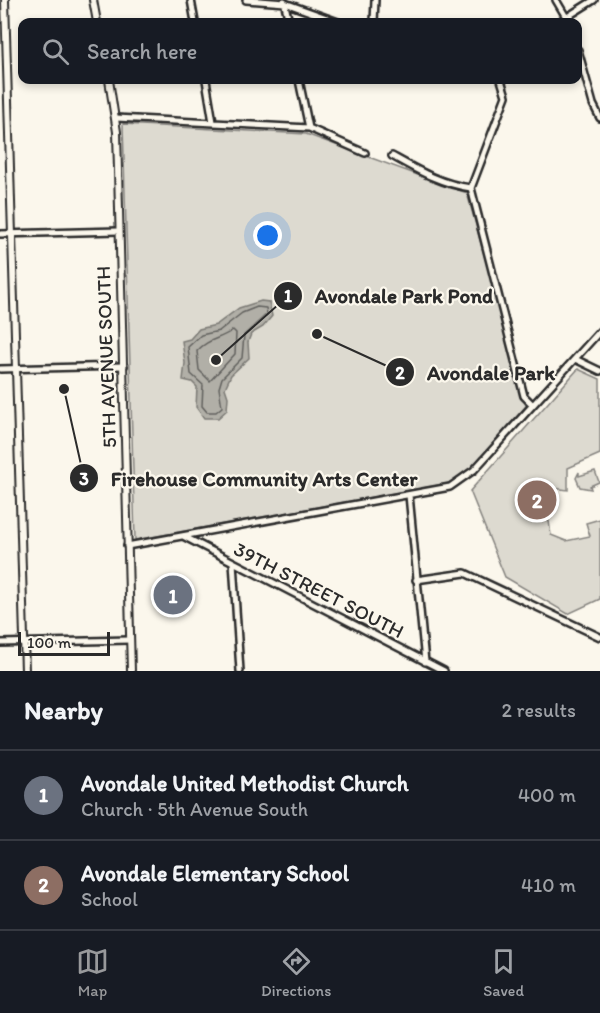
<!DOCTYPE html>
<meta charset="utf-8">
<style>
:root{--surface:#171b24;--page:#242831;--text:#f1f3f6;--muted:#9ea1a6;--line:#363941;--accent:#98999b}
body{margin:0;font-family:Itim,sans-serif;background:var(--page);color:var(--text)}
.scale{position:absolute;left:18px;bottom:15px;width:92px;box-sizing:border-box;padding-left:6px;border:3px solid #2b2b2b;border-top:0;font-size:16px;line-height:21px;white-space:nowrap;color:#2b2b2b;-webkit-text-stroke:4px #fbf7ec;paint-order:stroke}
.you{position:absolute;left:268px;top:236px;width:21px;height:21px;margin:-15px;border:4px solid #fff;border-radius:50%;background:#1a73e8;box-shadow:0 0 0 9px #1a73e833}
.badge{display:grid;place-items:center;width:39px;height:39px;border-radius:50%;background:var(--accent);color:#fff;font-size:20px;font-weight:700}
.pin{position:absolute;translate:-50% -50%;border:3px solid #fff;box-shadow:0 2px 6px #0006}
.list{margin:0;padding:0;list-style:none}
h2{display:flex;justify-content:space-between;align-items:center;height:78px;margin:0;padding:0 24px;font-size:26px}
h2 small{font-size:20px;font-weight:400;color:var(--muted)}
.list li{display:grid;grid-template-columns:39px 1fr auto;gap:18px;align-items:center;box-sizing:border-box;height:90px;padding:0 24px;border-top:2px solid var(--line)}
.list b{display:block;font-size:22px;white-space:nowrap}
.list p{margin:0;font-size:20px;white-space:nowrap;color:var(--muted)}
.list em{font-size:20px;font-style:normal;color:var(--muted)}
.icon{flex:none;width:33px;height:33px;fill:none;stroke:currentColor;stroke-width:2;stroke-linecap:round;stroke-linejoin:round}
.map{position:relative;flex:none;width:600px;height:671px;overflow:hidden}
.search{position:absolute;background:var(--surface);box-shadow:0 3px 9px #0003;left:18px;right:18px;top:18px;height:66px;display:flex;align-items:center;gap:15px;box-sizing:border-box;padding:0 21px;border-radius:12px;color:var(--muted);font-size:22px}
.sheet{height:258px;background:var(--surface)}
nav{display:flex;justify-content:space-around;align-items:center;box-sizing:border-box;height:84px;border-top:2px solid var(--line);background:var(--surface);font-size:16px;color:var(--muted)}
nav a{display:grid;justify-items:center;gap:3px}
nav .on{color:var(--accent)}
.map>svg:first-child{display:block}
.green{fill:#dddad0;stroke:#84827e;stroke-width:1.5}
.water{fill:#b1afa7;stroke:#7b7a75;stroke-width:1.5}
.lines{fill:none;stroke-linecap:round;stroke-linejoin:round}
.shore{stroke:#61605d;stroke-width:1.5}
.minor-casing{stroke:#2b2b2b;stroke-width:10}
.tertiary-casing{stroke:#2b2b2b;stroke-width:10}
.minor{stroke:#fbf7ec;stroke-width:5}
.tertiary{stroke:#fbf7ec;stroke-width:6}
.labels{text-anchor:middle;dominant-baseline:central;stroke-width:4.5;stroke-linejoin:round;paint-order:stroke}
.street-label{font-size:20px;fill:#2b2b2b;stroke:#fbf7ec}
.leader{fill:none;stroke:#2b2b2b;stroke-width:2}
.callout-dot{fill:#2b2b2b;stroke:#fbf7ec;stroke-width:2}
.mark-label{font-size:18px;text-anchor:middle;font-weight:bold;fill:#fff}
.callout-label{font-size:21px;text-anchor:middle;font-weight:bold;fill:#2b2b2b;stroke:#fbf7ec;stroke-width:4.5;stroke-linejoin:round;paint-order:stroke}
</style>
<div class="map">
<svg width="600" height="671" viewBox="0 0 600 671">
<rect width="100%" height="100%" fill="#fbf7ec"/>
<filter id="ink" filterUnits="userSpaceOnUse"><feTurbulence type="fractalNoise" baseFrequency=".0167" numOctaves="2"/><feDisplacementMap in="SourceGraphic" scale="12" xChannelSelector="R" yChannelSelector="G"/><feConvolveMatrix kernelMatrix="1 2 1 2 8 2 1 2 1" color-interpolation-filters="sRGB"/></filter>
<g filter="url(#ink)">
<path class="green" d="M123,124L306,134L467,193L526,406L470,470L450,483L135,540Z
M578,369L600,379V454L568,468V490L553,488L548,508L536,506L535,518L549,521L551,535L566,541L590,536L586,523L600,519V599L568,614L505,577L470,491Z
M595,471L599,482L590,486L591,489L580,487L576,478L579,472V476Z"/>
<path class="water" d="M261,301L269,302L272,316L263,327L251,334L248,342L249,358L231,375L225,388L228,397L227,410L218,418H204L196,407L197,387L192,382L183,380L185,363L182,341L190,339L199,329L216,325L239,308Z"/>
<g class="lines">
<path class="shore" d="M257,307L266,308L267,314L244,335L242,358L222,378L219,388L222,407L216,412H207L202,406L203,385L191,374L188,347L201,335L219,331L242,313Z
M233,330L236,333L235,354L210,381L199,370L197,351C209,338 219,340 233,330Z"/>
<defs>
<path id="minor" d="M191,0L195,22
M246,0L285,3L338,22
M556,0L569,22
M284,1L289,22
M374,22L375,0
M559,22L594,0
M578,50L593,104L600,118
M206,80L213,122
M299,80L309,128
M501,80L506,96L471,188L524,396L533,405
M116,118L309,128L365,153
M392,156C419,171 441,184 471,188
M0,234L119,231
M575,359L600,371
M0,369L124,366
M409,495L425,662
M183,536L444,671
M127,546L450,487L474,470L600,331
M233,562L240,671
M416,580L465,573L600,637
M0,643L130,640"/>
<path id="tertiary" d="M5,0L25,671
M93,0L97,22
M109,80L117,132L131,671"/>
</defs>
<use href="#minor" class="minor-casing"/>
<use href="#tertiary" class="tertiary-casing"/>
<use href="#minor" class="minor"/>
<use href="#tertiary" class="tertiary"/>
</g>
</g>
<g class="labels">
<g class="street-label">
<text transform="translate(106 357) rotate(-92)">5TH AVENUE SOUTH</text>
<text transform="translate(319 590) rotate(27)">39TH STREET SOUTH</text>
</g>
</g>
<path class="leader" d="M216 360L288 296M317 334L400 372M64 389L84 478"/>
<g class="callout-dot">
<circle cx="216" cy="360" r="6"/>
<circle cx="317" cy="334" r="6"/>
<circle cx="64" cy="389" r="6"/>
<circle cx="288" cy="296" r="15"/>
<circle cx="400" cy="372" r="15"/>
<circle cx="84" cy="478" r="15"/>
</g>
<g class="mark-label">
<text x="288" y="302">1</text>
<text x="400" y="379">2</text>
<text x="84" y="485">3</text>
</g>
<g class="callout-label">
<text x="404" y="303">Avondale Park Pond</text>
<text x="491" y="380">Avondale Park</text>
<text x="264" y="486">Firehouse Community Arts Center</text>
</g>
</svg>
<div class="scale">100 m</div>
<div class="you"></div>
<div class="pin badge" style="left:173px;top:595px;background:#6b7280">1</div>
<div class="pin badge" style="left:537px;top:500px;background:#8d6e63">2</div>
<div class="search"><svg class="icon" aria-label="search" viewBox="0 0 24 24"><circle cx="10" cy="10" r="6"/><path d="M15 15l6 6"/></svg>Search here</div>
</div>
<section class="sheet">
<h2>Nearby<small>2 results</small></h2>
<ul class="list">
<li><span class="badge" style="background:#6b7280">1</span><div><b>Avondale United Methodist Church</b><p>Church · 5th Avenue South</p></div><em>400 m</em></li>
<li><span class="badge" style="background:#8d6e63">2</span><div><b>Avondale Elementary School</b><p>School</p></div><em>410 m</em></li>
</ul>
</section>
<nav>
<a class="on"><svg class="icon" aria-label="map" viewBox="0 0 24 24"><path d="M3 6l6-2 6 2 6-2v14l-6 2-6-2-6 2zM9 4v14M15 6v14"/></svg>Map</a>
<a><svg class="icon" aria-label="directions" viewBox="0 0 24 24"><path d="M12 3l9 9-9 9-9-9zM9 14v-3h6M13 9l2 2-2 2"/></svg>Directions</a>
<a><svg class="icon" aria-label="saved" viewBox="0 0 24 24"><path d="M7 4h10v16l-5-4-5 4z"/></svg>Saved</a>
</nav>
